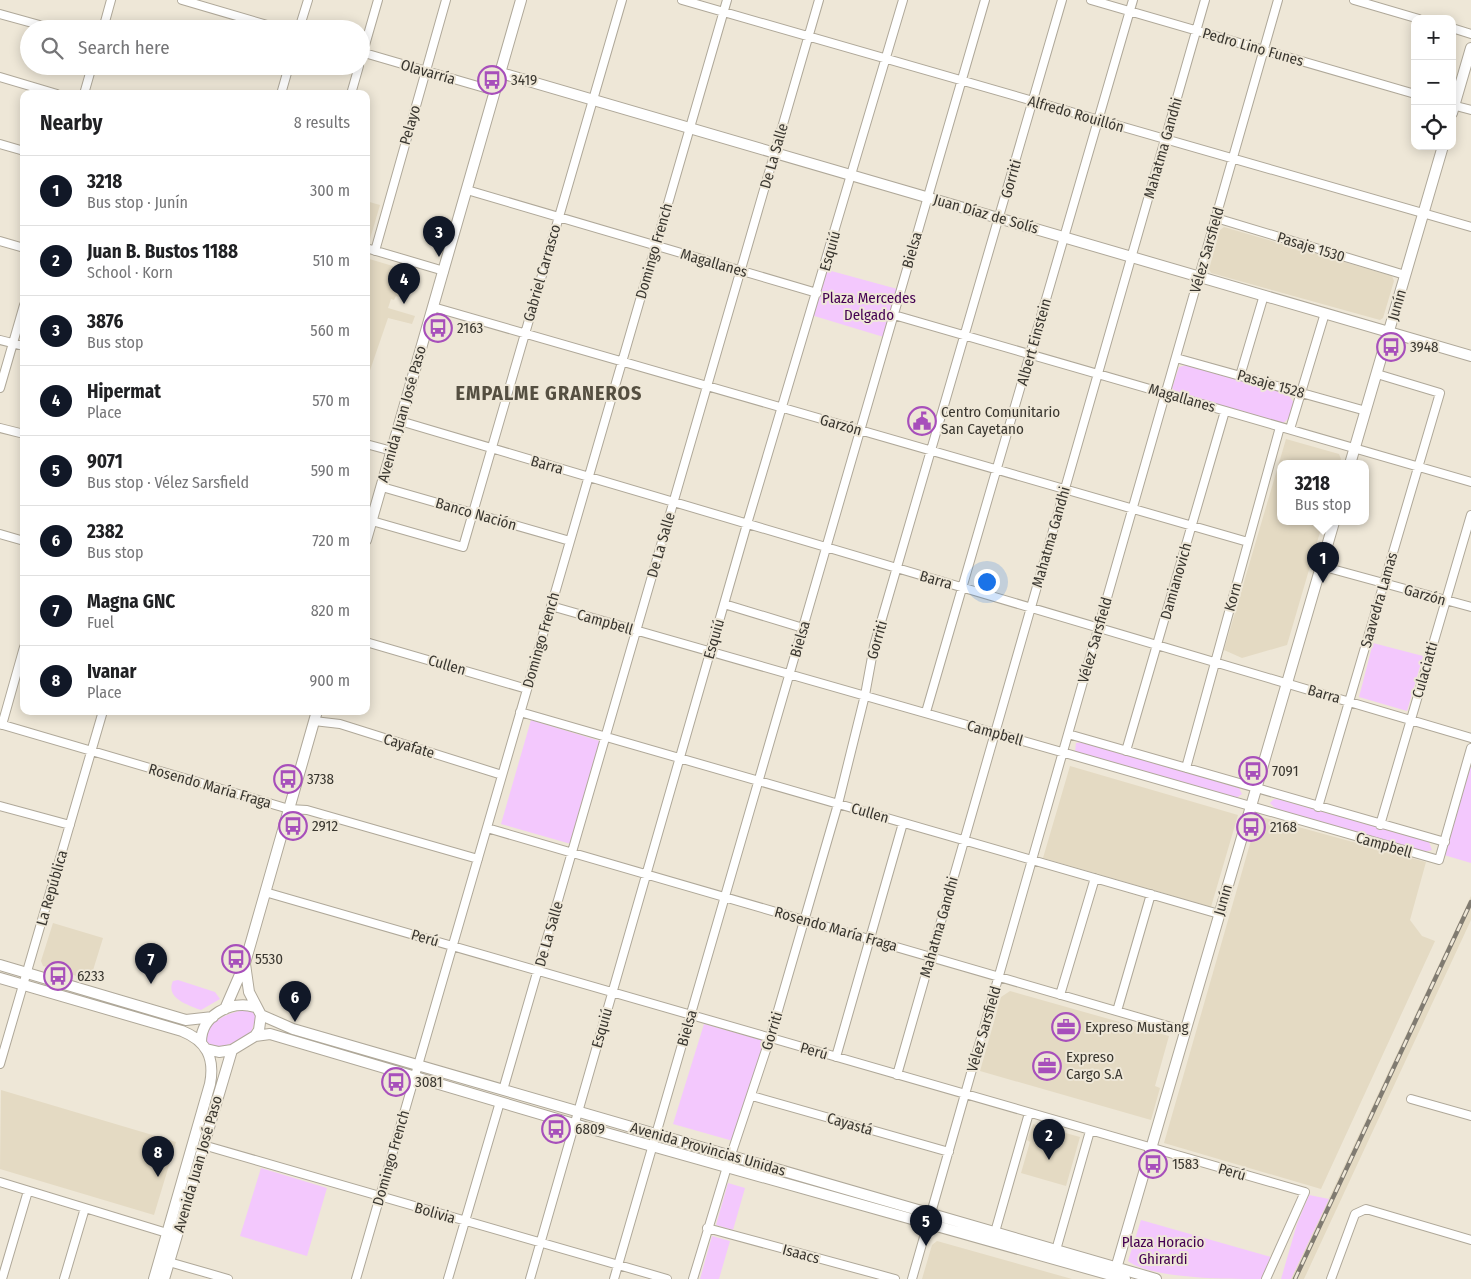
<!DOCTYPE html>
<meta charset="utf-8">
<style>
:root{--surface:#fff;--page:#f6f6f6;--text:#202124;--muted:#757577;--line:#e0e0e0;--accent:#111827}
body{margin:0;font-family:"Fira Sans Condensed",sans-serif;background:var(--page);color:var(--text)}
.controls{position:absolute;right:15px;top:15px;display:grid;overflow:hidden;border-radius:10px;box-shadow:0 2px 12px #0003}
.controls button{width:45px;height:45px;display:grid;place-items:center;padding:0;border:0;border-bottom:1px solid var(--line);background:var(--surface);color:var(--text);font:25px sans-serif}
.you{position:absolute;left:986px;top:581px;width:18px;height:18px;margin:-12px;border:4px solid #fff;border-radius:50%;background:#1a73e8;box-shadow:0 0 0 8px #1a73e833}
.badge{display:grid;place-items:center;width:32px;height:32px;border-radius:50%;background:var(--accent);color:#fff;font-size:16px;font-weight:700}
.pin{position:absolute;translate:-50% -41px;filter:drop-shadow(0 1px 2px #0008)}
.pin::after{content:'';position:absolute;top:26px;width:18px;height:15px;background:inherit;clip-path:polygon(0 0,100% 0,50% 100%)}
.popup{position:absolute;left:1277px;top:460px;width:92px;height:65px;box-sizing:border-box;display:grid;place-content:center;border-radius:10px;background:var(--surface);filter:drop-shadow(0 1px 4px #0005);font-size:16px;white-space:nowrap;color:var(--muted)}
.popup b{font-size:19px;color:var(--text)}
.popup::after{content:'';position:absolute;left:50%;top:100%;margin-left:-10px;border:10px solid transparent;border-top-color:var(--surface)}
.list{margin:0;padding:0;list-style:none}
h2{display:flex;justify-content:space-between;align-items:center;height:65px;margin:0;padding:0 20px;font-size:21px}
h2 small{font-size:16px;font-weight:400;color:var(--muted)}
.list li{display:grid;grid-template-columns:32px 1fr auto;gap:15px;align-items:center;box-sizing:border-box;height:70px;padding:0 20px;border-top:1px solid var(--line)}
.list b{display:block;font-size:19px;white-space:nowrap}
.list p{margin:0;font-size:16px;white-space:nowrap;color:var(--muted)}
.list em{font-size:16px;font-style:normal;color:var(--muted)}
.icon{flex:none;width:28px;height:28px;fill:none;stroke:currentColor;stroke-width:2;stroke-linecap:round;stroke-linejoin:round}
.map{position:relative;flex:none;width:1471px;height:1279px;overflow:hidden}
.search{position:absolute;background:var(--surface);box-shadow:0 2px 12px #0003;left:20px;top:20px;width:350px;height:55px;display:flex;align-items:center;gap:12px;box-sizing:border-box;padding:0 18px;border-radius:28px;color:var(--muted);font-size:19px}
.panel{position:absolute;background:var(--surface);box-shadow:0 2px 12px #0003;left:20px;top:90px;width:350px;height:625px;border-radius:10px}
.map>svg:first-child{display:block}
.built{fill:#e4dac3}
.green{fill:#f3c8fd}
.lines{fill:none;stroke-linecap:round;stroke-linejoin:round}
.minor-casing{stroke:#afa899;stroke-width:10}
.secondary-casing{stroke:#afa899;stroke-width:12}
.minor{stroke:#fff;stroke-width:8}
.secondary{stroke:#fff;stroke-width:10}
.rail-casing{stroke:#807b71;stroke-width:4.5}
.rail{stroke:#eee7d7;stroke-width:2.5;stroke-dasharray:8;stroke-linecap:butt}
.labels{text-anchor:middle;dominant-baseline:central;stroke-width:4;stroke-linejoin:round;paint-order:stroke}
.street-label{font-size:15px;fill:#3a3730;stroke:#eee7d7}
.poi-label{font-size:15px;fill:#3a3730;stroke:#eee7d7;text-anchor:start}
.park-label{font-size:15px;fill:#440052;stroke:#eee7d7}
.district-label{font-size:20px;font-weight:bold;letter-spacing:1px;fill:#554f41;stroke:#eee7d7}
</style>
<div class="map">
<svg width="1471" height="1279" viewBox="0 0 1471 1279">
<rect width="100%" height="100%" fill="#eee7d7"/>
<path class="built" d="M366,201L380,205L370,239L366,238Z
M1224,227L1392,276L1394,281L1383,318L1380,320L1211,273L1209,269L1220,230Z
M366,258L413,272L407,294L401,292L400,297L396,296L394,300L391,299L388,308L415,316L412,324L388,318L366,382Z
M1286,439L1339,454L1341,459L1340,464H1280V522H1323L1287,645L1242,658L1224,650Z
M1070,766L1238,815L1211,907L1043,858Z
M1258,816L1426,862L1410,920L1422,936L1435,941L1321,1189L1164,1143Z
M1471,896V920L1304,1279H1291Z
M53,923L103,938L90,980L43,966L41,961Z
M1010,991L1169,1036L1155,1086L1160,1088L1151,1120L980,1071L1001,997Z
M1,1090L176,1142L154,1215L0,1169Z
M1033,1124L1080,1137L1066,1186L1021,1173L1030,1142L1027,1140Z
M937,1241L1072,1279H922L932,1245Z"/>
<path class="green" d="M824,269L901,290L887,338L811,315Z
M1187,365L1288,394L1294,403L1290,417L1282,424L1175,392L1172,388L1179,367Z
M1373,643L1423,656L1407,711L1359,697Z
M531,720L600,741L571,844L501,824Z
M1083,742L1239,788L1242,794L1235,799L1075,752L1076,743Z
M1471,759V863L1444,855Z
M1274,799L1281,800L1429,842L1432,850L1423,852L1277,810L1270,803Z
M178,980L215,992L220,999L201,1010C188,1005 165,998 173,981Z
M245,1010L252,1011L256,1017L251,1033C237,1041 225,1050 208,1044C195,1026 232,1011 245,1010Z
M704,1024L765,1041L733,1141L673,1124Z
M261,1168L327,1188L307,1256L240,1236Z
M728,1183L745,1188L733,1230L716,1225Z
M1309,1195L1329,1199L1291,1279H1281L1297,1224Z
M1141,1220L1271,1257L1261,1279C1228,1279 1152,1279 1128,1261Z
M712,1236L730,1241L719,1279H700Z"/>
<g class="lines">
<defs>
<path id="minor" d="M182,0L281,29
M682,0L1471,227
M1091,0L1415,94
M1354,0L1419,19
M0,14L54,29
M1452,28L1471,34
M103,29L111,0
M299,29L308,0
M361,52L495,91
M361,59L378,0
M0,77L57,94
M84,94L92,66
M281,94L289,66
M351,94L359,66
M1452,105L1471,110
M0,144L24,151
M467,190L817,293
M1216,218L1405,275
M0,241L24,248
M366,248L444,271
M375,251L446,0
M433,307L1248,542
M894,315L1471,482
M0,340L24,346
M1176,358L1366,411
M1240,376L1264,295
M0,388L24,305
M400,421L1471,738
M0,428L24,434
M1290,429L1325,313
M366,444L392,451
M382,487L570,541
M372,521L463,547L622,0
M0,534L24,541
M1321,566L1471,607
M724,604L803,628
M551,606L1439,860L1471,748
M366,642L527,689
M520,712L1219,914
M926,712L1133,0
M314,721L340,724L502,775
M0,724L289,809L307,810L478,859
M2,725L24,647
M1068,734L1445,842
M1126,751L1225,411
M1186,768L1280,427
M0,806L70,825
M1318,807L1440,393L1377,374
M1380,825L1471,515
M487,828L1185,1031
M265,892L1305,1192L1266,1279
M1060,995L1095,878
M1117,1011L1151,894
M836,1057L903,823
M0,1064L103,711
M897,1075L1205,0
M503,1090L819,0
M752,1096L949,1152
M1411,1099L1471,1116
M203,1145L667,1279
M0,1182L167,1233
M931,1213L1278,0
M707,1228L895,1279
M995,1232L1029,1113
M1056,1250L1090,1131
M167,1259L169,1262L228,1279
M2,1279L28,1191
M64,1279L85,1208
M356,1279L727,0
M448,1279L500,1102
M530,1279L747,524L903,0
M614,1279L985,0
M693,1279L727,1167L770,1038L838,804L865,695L874,646L1062,0
M912,1279L928,1223
M1331,1279L1355,1214L1366,1209L1471,1240"/>
<path id="secondary" d="M501,73L1471,356
M1452,113L1471,48
M1350,464L1443,146
M366,540L521,0
M0,965L186,1020L213,1017
M0,978L182,1031C207,1041 215,1058 210,1084L154,1279
M225,1009L245,963L317,711
M261,1015L293,1029L1156,1279
M255,1036L270,1034L574,1124L1125,1279
M201,1042C201,1015 231,1000 255,1007
M206,1049L219,1052L232,1050L255,1036L259,1030L261,1015L249,992L245,964
M1115,1272L1334,522
M164,1279L232,1050"/>
</defs>
<use href="#minor" class="minor-casing"/>
<use href="#secondary" class="secondary-casing"/>
<use href="#minor" class="minor"/>
<use href="#secondary" class="secondary"/>
<defs>
<path id="rail" d="M1295,1279L1471,902"/>
</defs>
<use href="#rail" class="rail-casing"/>
<use href="#rail" class="rail"/>
</g>
<defs>
<symbol id="bus-ring" viewBox="-11 -11 22 22"><circle r="9.5" fill="#eee7d7" stroke="#a74fbb" stroke-width="1.5"/><path d="M-5-6H5V4H4V6H2V4H-2V6H-4V4H-5ZM-3.5-4V0h7V-4ZM-3.5 1.2v1.5H-2V1.2ZM2 1.2v1.5H3.5V1.2Z" fill="#a74fbb"/></symbol>
<symbol id="civic-ring" viewBox="-11 -11 22 22"><circle r="9.5" fill="#eee7d7" stroke="#a74fbb" stroke-width="1.5"/><path d="M-.6-6.5H3V-4.5H.6V-3L4-1V1h2V6H-6V1h2V-1L-.6-3ZM-1.2 2.5V6h2.4V2.5Z" fill="#a74fbb"/></symbol>
<symbol id="office-ring" viewBox="-11 -11 22 22"><circle r="9.5" fill="#eee7d7" stroke="#a74fbb" stroke-width="1.5"/><path d="M-6-3h4V-5.5h4V-3h4V5H-6ZM-1-4.5V-3h2v-1.5ZM-6 0V1H6V0Z" fill="#a74fbb"/></symbol>
</defs>
<g fill-rule="evenodd">
<use href="#bus-ring" x="476" y="64" width="32" height="32"/>
<use href="#bus-ring" x="422" y="312" width="32" height="32"/>
<use href="#bus-ring" x="1375" y="331" width="32" height="32"/>
<use href="#civic-ring" x="906" y="405" width="32" height="32"/>
<use href="#bus-ring" x="1237" y="755" width="32" height="32"/>
<use href="#bus-ring" x="272" y="763" width="32" height="32"/>
<use href="#bus-ring" x="277" y="810" width="32" height="32"/>
<use href="#bus-ring" x="1235" y="811" width="32" height="32"/>
<use href="#bus-ring" x="220" y="943" width="32" height="32"/>
<use href="#bus-ring" x="42" y="960" width="32" height="32"/>
<use href="#office-ring" x="1050" y="1011" width="32" height="32"/>
<use href="#office-ring" x="1031" y="1050" width="32" height="32"/>
<use href="#bus-ring" x="380" y="1066" width="32" height="32"/>
<use href="#bus-ring" x="540" y="1113" width="32" height="32"/>
<use href="#bus-ring" x="1137" y="1148" width="32" height="32"/>
</g>
<g class="labels">
<g class="street-label">
<text transform="translate(1253 47) rotate(16)">Pedro Lino Funes</text>
<text transform="translate(428 72) rotate(16)">Olavarría</text>
<text transform="translate(1076 114) rotate(16)">Alfredo Rouillón</text>
<text transform="translate(410 125) rotate(-74)">Pelayo</text>
<text transform="translate(1163 148) rotate(-74)">Mahatma Gandhi</text>
<text transform="translate(774 156) rotate(-74)">De La Salle</text>
<text transform="translate(1011 179) rotate(-74)">Gorriti</text>
<text transform="translate(986 214) rotate(16)">Juan Díaz de Solís</text>
<text transform="translate(1311 247) rotate(17)">Pasaje 1530</text>
<text transform="translate(912 250) rotate(-74)">Bielsa</text>
<text transform="translate(1207 250) rotate(-74)">Vélez Sarsfield</text>
<text transform="translate(654 251) rotate(-74)">Domingo French</text>
<text transform="translate(830 251) rotate(-74)">Esquiú</text>
<text transform="translate(714 263) rotate(16)">Magallanes</text>
<text transform="translate(542 273) rotate(-74)">Gabriel Carrasco</text>
<text transform="translate(1397 305) rotate(-74)">Junín</text>
<text transform="translate(1034 342) rotate(-74)">Albert Einstein</text>
<text transform="translate(1271 384) rotate(16)">Pasaje 1528</text>
<text transform="translate(1182 398) rotate(16)">Magallanes</text>
<text transform="translate(402 414) rotate(-74)">Avenida Juan José Paso</text>
<text transform="translate(841 425) rotate(16)">Garzón</text>
<text transform="translate(547 465) rotate(16)">Barra</text>
<text transform="translate(476 514) rotate(16)">Banco Nación</text>
<text transform="translate(1051 537) rotate(-74)">Mahatma Gandhi</text>
<text transform="translate(661 545) rotate(-74)">De La Salle</text>
<text transform="translate(936 580) rotate(16)">Barra</text>
<text transform="translate(1176 581) rotate(-74)">Damianovich</text>
<text transform="translate(1425 595) rotate(16)">Garzón</text>
<text transform="translate(1233 597) rotate(-75)">Korn</text>
<text transform="translate(1379 600) rotate(-74)">Saavedra Lamas</text>
<text transform="translate(605 622) rotate(16)">Campbell</text>
<text transform="translate(714 639) rotate(-74)">Esquiú</text>
<text transform="translate(800 639) rotate(-74)">Bielsa</text>
<text transform="translate(541 640) rotate(-74)">Domingo French</text>
<text transform="translate(877 640) rotate(-74)">Gorriti</text>
<text transform="translate(1095 640) rotate(-74)">Vélez Sarsfield</text>
<text transform="translate(447 665) rotate(16)">Cullen</text>
<text transform="translate(1425 670) rotate(-74)">Culaciatti</text>
<text transform="translate(1324 694) rotate(16)">Barra</text>
<text transform="translate(995 733) rotate(16)">Campbell</text>
<text transform="translate(409 746) rotate(17)">Cayafate</text>
<text transform="translate(210 786) rotate(16)">Rosendo María Fraga</text>
<text transform="translate(870 813) rotate(16)">Cullen</text>
<text transform="translate(1384 845) rotate(16)">Campbell</text>
<text transform="translate(52 888) rotate(-74)">La República</text>
<text transform="translate(1223 900) rotate(-74)">Junín</text>
<text transform="translate(939 927) rotate(-74)">Mahatma Gandhi</text>
<text transform="translate(836 929) rotate(16)">Rosendo María Fraga</text>
<text transform="translate(549 934) rotate(-74)">De La Salle</text>
<text transform="translate(425 938) rotate(16)">Perú</text>
<text transform="translate(602 1028) rotate(-74)">Esquiú</text>
<text transform="translate(687 1028) rotate(-74)">Bielsa</text>
<text transform="translate(984 1029) rotate(-74)">Vélez Sarsfield</text>
<text transform="translate(772 1031) rotate(-73)">Gorriti</text>
<text transform="translate(814 1051) rotate(16)">Perú</text>
<text transform="translate(850 1124) rotate(16)">Cayastá</text>
<text transform="translate(708 1149) rotate(16)">Avenida Provincias Unidas</text>
<text transform="translate(391 1158) rotate(-74)">Domingo French</text>
<text transform="translate(198 1164) rotate(-74)">Avenida Juan José Paso</text>
<text transform="translate(1232 1172) rotate(16)">Perú</text>
<text transform="translate(435 1213) rotate(16)">Bolivia</text>
<text transform="translate(801 1254) rotate(15)">Isaacs</text>
</g>
<g class="poi-label">
<text x="511" y="80">3419</text>
<text x="457" y="328">2163</text>
<text x="1410" y="347">3948</text>
<text x="941" y="412">Centro Comunitario<tspan x="941" dy="17">San Cayetano</tspan></text>
<text x="1272" y="771">7091</text>
<text x="307" y="779">3738</text>
<text x="312" y="826">2912</text>
<text x="1270" y="827">2168</text>
<text x="255" y="959">5530</text>
<text x="77" y="976">6233</text>
<text x="1085" y="1027">Expreso Mustang</text>
<text x="1066" y="1057">Expreso<tspan x="1066" dy="17">Cargo S.A</tspan></text>
<text x="415" y="1082">3081</text>
<text x="575" y="1129">6809</text>
<text x="1172" y="1164">1583</text>
</g>
<g class="park-label">
<text x="869" y="298">Plaza Mercedes<tspan x="869" dy="17">Delgado</tspan></text>
<text x="1163" y="1242">Plaza Horacio<tspan x="1163" dy="17">Ghirardi</tspan></text>
</g>
<g class="district-label">
<text x="549" y="393">EMPALME GRANEROS</text>
</g>
</g>
</svg>
<div class="controls">
<button>+</button>
<button>−</button>
<button><svg class="icon" aria-label="locate" viewBox="0 0 24 24"><circle cx="12" cy="12" r="6"/><path d="M12 2v4M12 18v4M2 12h4M18 12h4"/></svg></button>
</div>
<div class="you"></div>
<div class="pin badge" style="left:1323px;top:583px">1</div>
<div class="popup"><b>3218</b>Bus stop</div>
<div class="pin badge" style="left:1049px;top:1160px">2</div>
<div class="pin badge" style="left:439px;top:257px">3</div>
<div class="pin badge" style="left:404px;top:304px">4</div>
<div class="pin badge" style="left:926px;top:1246px">5</div>
<div class="pin badge" style="left:295px;top:1022px">6</div>
<div class="pin badge" style="left:151px;top:984px">7</div>
<div class="pin badge" style="left:158px;top:1177px">8</div>
<div class="search"><svg class="icon" aria-label="search" viewBox="0 0 24 24"><circle cx="10" cy="10" r="6"/><path d="M15 15l6 6"/></svg>Search here</div>
<section class="panel">
<h2>Nearby<small>8 results</small></h2>
<ul class="list">
<li><span class="badge">1</span><div><b>3218</b><p>Bus stop · Junín</p></div><em>300 m</em></li>
<li><span class="badge">2</span><div><b>Juan B. Bustos 1188</b><p>School · Korn</p></div><em>510 m</em></li>
<li><span class="badge">3</span><div><b>3876</b><p>Bus stop</p></div><em>560 m</em></li>
<li><span class="badge">4</span><div><b>Hipermat</b><p>Place</p></div><em>570 m</em></li>
<li><span class="badge">5</span><div><b>9071</b><p>Bus stop · Vélez Sarsfield</p></div><em>590 m</em></li>
<li><span class="badge">6</span><div><b>2382</b><p>Bus stop</p></div><em>720 m</em></li>
<li><span class="badge">7</span><div><b>Magna GNC</b><p>Fuel</p></div><em>820 m</em></li>
<li><span class="badge">8</span><div><b>Ivanar</b><p>Place</p></div><em>900 m</em></li>
</ul>
</section>
</div>
